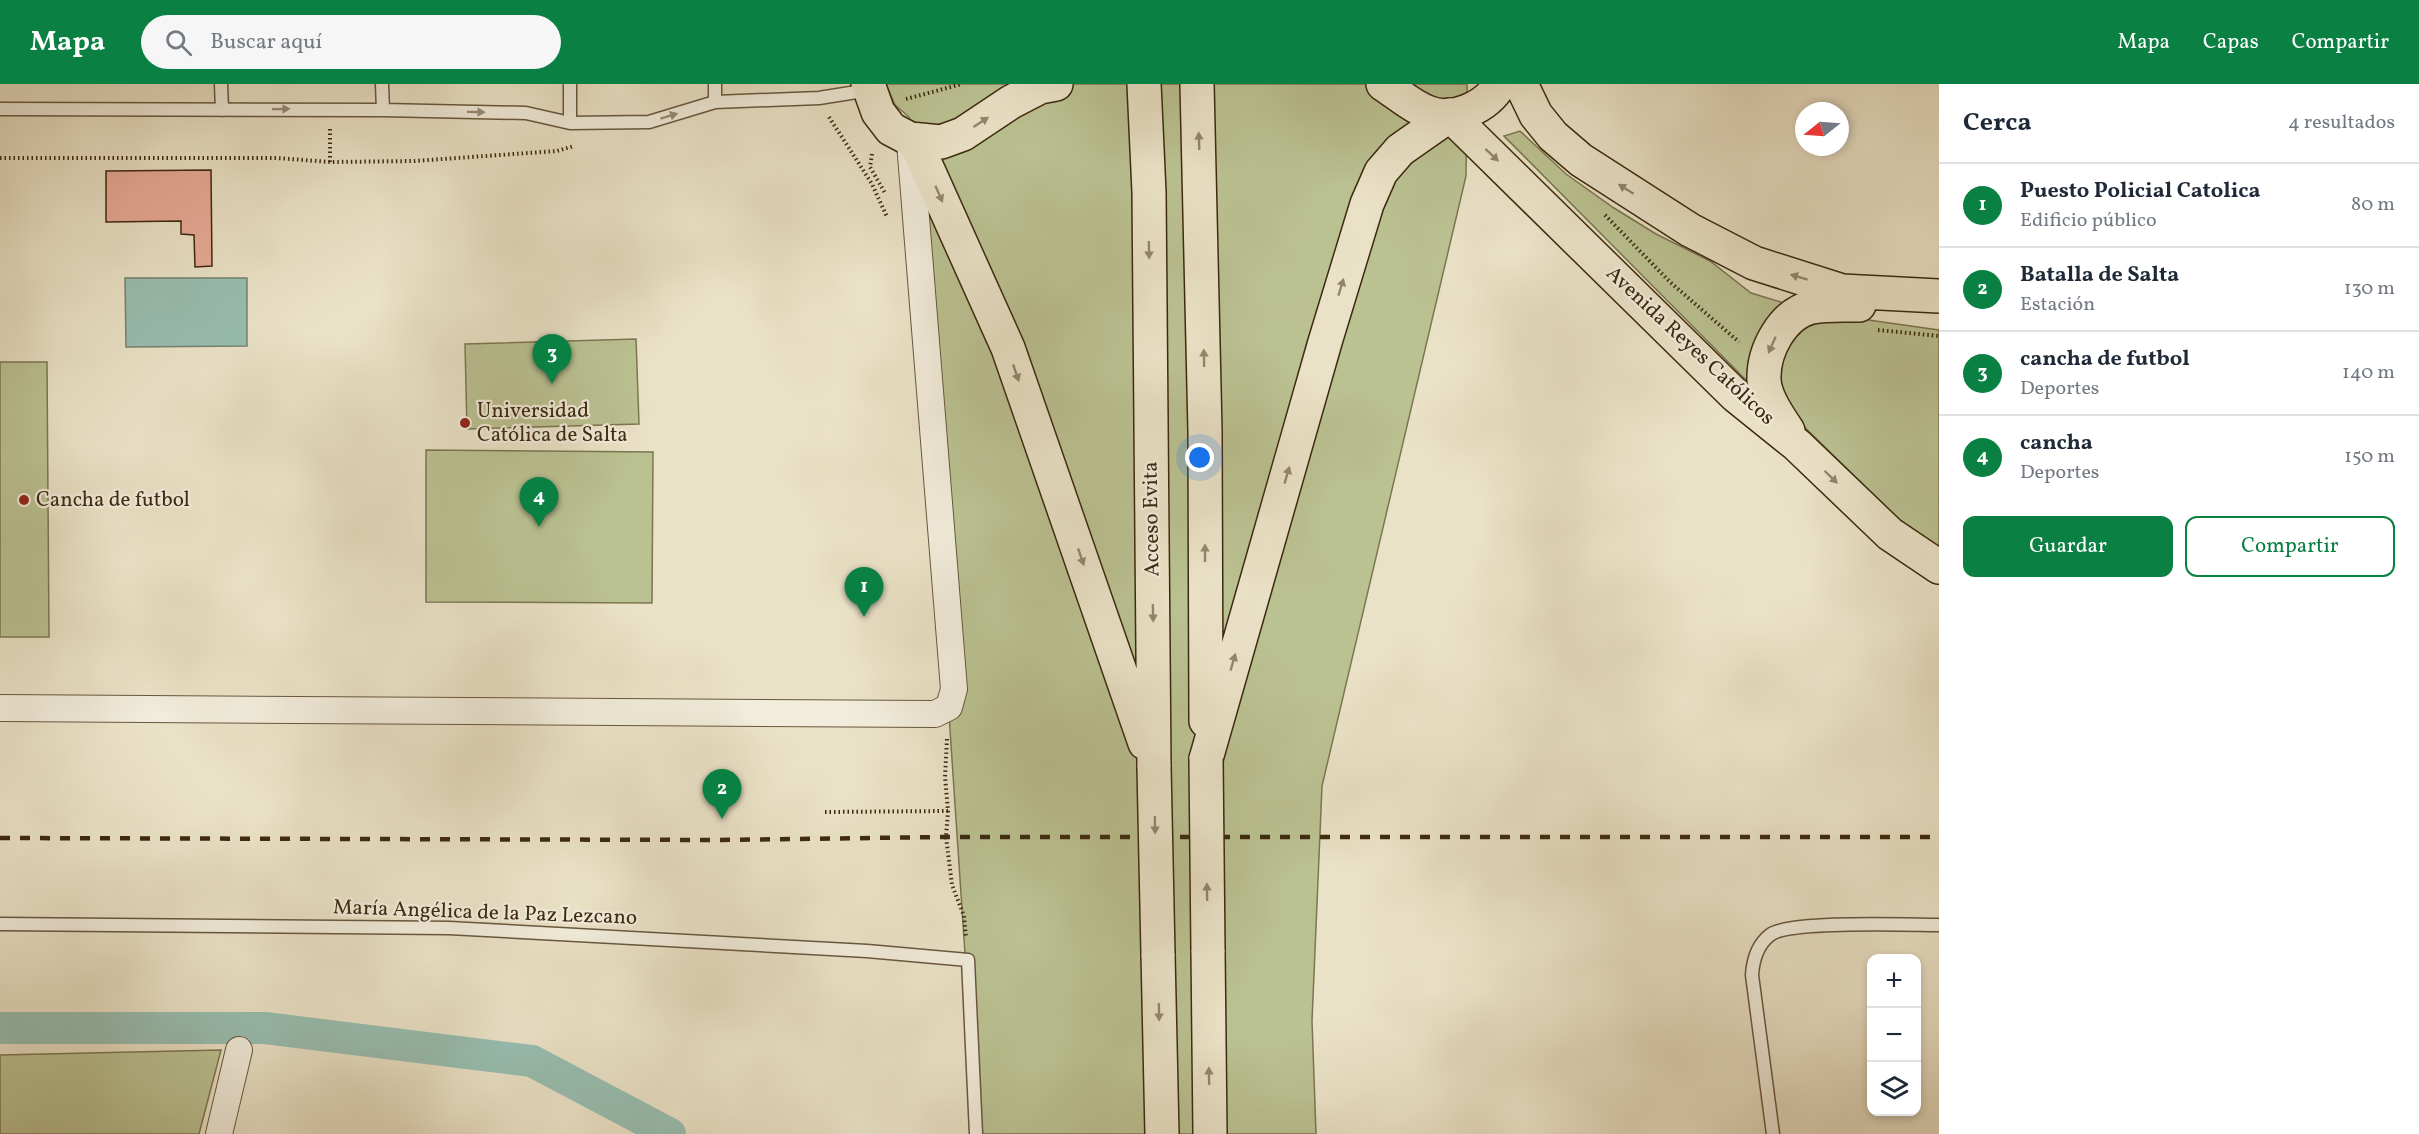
<!DOCTYPE html>
<html lang="es">
<meta charset="utf-8">
<style>
:root{--surface:#fff;--page:#f6f6f7;--text:#1f2937;--muted:#747a83;--line:#e0e1e3;--accent:#0b8043}
body{margin:0;font-family:Vollkorn,serif;background:var(--page);color:var(--text)}
.controls{position:absolute;right:18px;bottom:18px;display:grid;overflow:hidden;border-radius:12px;box-shadow:0 3px 9px #0003}
.controls button{width:54px;height:54px;display:grid;place-items:center;padding:0;border:0;border-bottom:2px solid var(--line);background:var(--surface);color:var(--text);font:30px sans-serif}
.compass{position:absolute;left:1795px;top:18px;width:54px;height:54px;border-radius:50%;background:var(--surface);box-shadow:0 3px 9px #0003;rotate:253deg}
.you{position:absolute;left:1200px;top:374px;width:21px;height:21px;margin:-15px;border:4px solid #fff;border-radius:50%;background:#1a73e8;box-shadow:0 0 0 9px #1a73e833}
.badge{display:grid;place-items:center;width:39px;height:39px;border-radius:50%;background:var(--accent);color:#fff;font-size:20px;font-weight:700}
.pin{position:absolute;translate:-50% -50px;filter:drop-shadow(0 2px 3px #0008)}
.pin::after{content:'';position:absolute;top:32px;width:21px;height:18px;background:inherit;clip-path:polygon(0 0,100% 0,50% 100%)}
.list{margin:0;padding:0;list-style:none}
h2{display:flex;justify-content:space-between;align-items:center;height:78px;margin:0;padding:0 24px;font-size:26px}
h2 small{font-size:20px;font-weight:400;color:var(--muted)}
.list li{display:grid;grid-template-columns:39px 1fr auto;gap:18px;align-items:center;box-sizing:border-box;height:84px;padding:0 24px;border-top:2px solid var(--line)}
.list b{display:block;font-size:22px;white-space:nowrap}
.list p{margin:0;font-size:20px;white-space:nowrap;color:var(--muted)}
.list em{font-size:20px;font-style:normal;color:var(--muted)}
.actions{display:flex;gap:12px;padding:18px 24px}
.actions a{flex:1;padding:14px 0;border:2px solid var(--accent);border-radius:12px;text-align:center;font-size:21px;color:var(--accent)}
.actions .main{background:var(--accent);color:#fff}
.icon{flex:none;width:33px;height:33px;fill:none;stroke:currentColor;stroke-width:2;stroke-linecap:round;stroke-linejoin:round}
.map{position:relative;flex:none;width:1939px;height:1050px;overflow:hidden}
header{display:flex;align-items:center;gap:36px;box-sizing:border-box;height:84px;padding:0 30px;background:var(--accent);color:#fff}
header strong{font-size:28px}
nav{display:flex;gap:33px;margin-inline-start:auto;font-size:21px}
.search{width:420px;height:54px;background:var(--page);display:flex;align-items:center;gap:15px;box-sizing:border-box;padding:0 21px;border-radius:33px;color:var(--muted);font-size:22px}
main{display:flex}
aside{flex:1;background:var(--surface)}
.map>svg:first-child{display:block}
.green{fill:#bbc292;stroke:#7c7651;stroke-width:1.5}
.water{fill:#98beb1;stroke:#748271;stroke-width:1.5}
.lines{fill:none;stroke-linecap:round;stroke-linejoin:round}
.canal{stroke:#98beb1;stroke-width:32}
.building{fill:#e7a996;stroke:#3d2910;stroke-width:1.5}
.lane-casing{stroke:#68573e;stroke-width:15}
.street-casing{stroke:#68573e;stroke-width:28}
.primary-casing{stroke:#3d2910;stroke-width:36}
.highway-casing{stroke:#3d2910;stroke-width:36}
.path{stroke:#3d2910;stroke-width:4;stroke-dasharray:1.5 3;stroke-linecap:butt}
.lane{stroke:#f1ecdb;stroke-width:12}
.street{stroke:#f1ecdb;stroke-width:26}
.primary{stroke:#eae2c7;stroke-width:33}
.highway{stroke:#eae2c7;stroke-width:33}
.rail{stroke:#3d2910;stroke-width:4.5;stroke-dasharray:10 10;stroke-linecap:butt}
.highway-bridge-casing{stroke:#3d2910;stroke-width:36;stroke-linecap:butt}
.highway-bridge{stroke:#eae2c7;stroke-width:33}
.oneway{fill:#978a76}
.oneway2{fill:#94866c}
.poi-dot{fill:#8f2418;stroke:#f1ecdb;stroke-width:2}
.labels{text-anchor:middle;dominant-baseline:central;stroke-width:4.5;stroke-linejoin:round;paint-order:stroke}
.street-label{font-size:21px;fill:#3d2910;stroke:#f1ecdb}
.poi-label{font-size:21px;fill:#3d2910;stroke:#f1ecdb;text-anchor:start}
</style>
<header>
<strong>Mapa</strong>
<div class="search"><svg class="icon" aria-label="search" viewBox="0 0 24 24"><circle cx="10" cy="10" r="6"/><path d="M15 15l6 6"/></svg>Buscar aquí</div>
<nav><a>Mapa</a><a>Capas</a><a>Compartir</a></nav>
</header>
<main>
<div class="map">
<svg width="1939" height="1050" viewBox="0 0 1939 1050">
<rect width="100%" height="100%" fill="#eae2c7"/>
<filter id="stains"><feTurbulence type="fractalNoise" baseFrequency=".00333" numOctaves="4"/><feColorMatrix values="0 0 0 0 .2 0 0 0 0 .09 0 0 0 0 .02 0 0 0 .5 -.17"/></filter>
<radialGradient id="worn" r=".72"><stop offset=".6" stop-color="#630" stop-opacity="0"/><stop offset="1" stop-color="#630" stop-opacity=".3"/></radialGradient>
<path class="green" d="M886,0H1467L1466,92L1322,702L1312,937L1316,1050H974V1004L909,33L895,21Z
M1520,47L1566,90L1614,124L1656,150L1710,177L1751,209L1781,218L1783,225C1759,252 1749,261 1749,299L1504,52Z
M1833,231L1939,246V470L1927,463L1784,323C1768,271 1781,246 1833,231Z
M636,255L639,340L467,345L465,260Z
M0,278H47L49,553H0Z
M426,366L653,368L652,519L426,518Z
M221,966L199,1050H0V971Z"/>
<path class="water" d="M125,194H247V262L126,263Z"/>
<g class="lines">
<path class="canal" d="M0,944H265L532,977L670,1050"/>
</g>
<path class="building" d="M211,86L212,182L195,183L194,151L181,150V137L106,138V87Z"/>
<g class="lines">
<defs>
<path id="lane" d="M221,0L222,26
M382,0L383,26
M570,0V39
M715,0V18
M0,25L383,26L526,29L570,39L649,38L715,18L819,14L869,6
M0,840L449,844L867,867L968,876L976,1050
M1773,1050L1752,891C1753,876 1757,861 1770,851C1789,836 1909,841 1939,841"/>
<path id="street" d="M0,624L935,630L949,623L954,605L910,59
M219,1050L239,966"/>
<path id="primary" d="M868,0L878,28L891,45L910,55L941,58L963,50L1011,18L1040,3L1056,0
M1383,0C1397,9 1411,22 1427,28C1453,39 1487,23 1500,0
M1521,0L1536,31L1553,52L1581,76L1690,146L1754,179L1842,207L1939,212
M1450,31L1736,312L1797,361L1890,450L1939,483
M1788,347C1779,333 1765,314 1764,296C1763,267 1782,230 1812,223C1827,220 1845,221 1859,221"/>
<path id="highway" d="M1144,0L1149,108L1154,683
M1197,0L1205,347L1206,637
M915,57L1008,264L1145,659
M1206,675L1325,258L1367,120L1381,88L1400,66L1450,31
M1208,866L1210,1050
M1158,870L1162,1050"/>
</defs>
<use href="#lane" class="lane-casing"/>
<use href="#street" class="street-casing"/>
<use href="#primary" class="primary-casing"/>
<use href="#highway" class="highway-casing"/>
<path class="path" d="M906,15L962,0
M829,33L872,100L887,133
M872,70L870,83L885,109
M0,74H277L330,78L414,77L557,67L574,62
M330,78V45
M1605,131L1670,198L1739,258
M1878,246L1939,252
M947,655L945,693L948,727L946,753L952,801L964,832L966,854
M825,728L948,727"/>
<use href="#lane" class="lane"/>
<use href="#street" class="street"/>
<use href="#primary" class="primary"/>
<use href="#highway" class="highway"/>
<path class="rail" d="M0,754L718,756L946,753H1939"/>
<defs>
<path id="highway-bridge" d="M1206,675L1208,866
M1154,683L1158,870"/>
</defs>
<use href="#highway-bridge" class="highway-bridge-casing"/>
<use href="#highway-bridge" class="highway-bridge"/>
</g>
<defs><path id="oneway-solid" d="M-6-.8H1V-3.2L6.5 0L1 3.2V.8H-6Z" transform="scale(1.5)"/></defs>
<g class="oneway">
<use href="#oneway-solid" transform="translate(281 25) rotate(-1)"/>
<use href="#oneway-solid" transform="translate(476 28) rotate(1)"/>
<use href="#oneway-solid" transform="translate(669 32) rotate(-17)"/>
</g>
<g class="oneway2">
<use href="#oneway-solid" transform="translate(981 38) rotate(-33)"/>
<use href="#oneway-solid" transform="translate(1199 57) rotate(-92)"/>
<use href="#oneway-solid" transform="translate(1492 71) rotate(43)"/>
<use href="#oneway-solid" transform="translate(1626 105) rotate(-148)"/>
<use href="#oneway-solid" transform="translate(939 110) rotate(66)"/>
<use href="#oneway-solid" transform="translate(1149 166) rotate(89)"/>
<use href="#oneway-solid" transform="translate(1799 193) rotate(-163)"/>
<use href="#oneway-solid" transform="translate(1341 203) rotate(-73)"/>
<use href="#oneway-solid" transform="translate(1772 261) rotate(114)"/>
<use href="#oneway-solid" transform="translate(1204 274) rotate(-91)"/>
<use href="#oneway-solid" transform="translate(1016 289) rotate(71)"/>
<use href="#oneway-solid" transform="translate(1287 391) rotate(-74)"/>
<use href="#oneway-solid" transform="translate(1831 393) rotate(44)"/>
<use href="#oneway-solid" transform="translate(1205 469) rotate(-90)"/>
<use href="#oneway-solid" transform="translate(1081 473) rotate(71)"/>
<use href="#oneway-solid" transform="translate(1153 529) rotate(89)"/>
<use href="#oneway-solid" transform="translate(1233 578) rotate(-74)"/>
<use href="#oneway-solid" transform="translate(1155 741) rotate(89)"/>
<use href="#oneway-solid" transform="translate(1207 808) rotate(-91)"/>
<use href="#oneway-solid" transform="translate(1159 928) rotate(89)"/>
<use href="#oneway-solid" transform="translate(1209 992) rotate(-91)"/>
</g>
<g class="poi-dot">
<circle cx="465" cy="339" r="6"/>
<circle cx="24" cy="416" r="6"/>
</g>
<g class="labels">
<g class="street-label">
<text transform="translate(1690 262) rotate(43)">Avenida Reyes Católicos</text>
<text transform="translate(1152 435) rotate(-91)">Acceso Evita</text>
<text transform="translate(485 829) rotate(2)">María Angélica de la Paz Lezcano</text>
</g>
<g class="poi-label">
<text x="477" y="327">Universidad<tspan x="477" dy="24">Católica de Salta</tspan></text>
<text x="36" y="416">Cancha de futbol</text>
</g>
</g>
<rect width="100%" height="100%" filter="url(#stains)"/>
<rect width="100%" height="100%" fill="url(#worn)"/>
</svg>
<div class="controls">
<button>+</button>
<button>−</button>
<button><svg class="icon" aria-label="layers" viewBox="0 0 24 24"><path d="M12 4l9 5-9 5-9-5zM3 14l9 5 9-5"/></svg></button>
</div>
<svg class="compass" viewBox="-18 -18 36 36"><path d="M0-13l5 13h-10z" fill="#e53935"/><path d="M0 13l5-13h-10z" fill="#747a83"/></svg>
<div class="you"></div>
<div class="pin badge" style="left:864px;top:533px">1</div>
<div class="pin badge" style="left:722px;top:735px">2</div>
<div class="pin badge" style="left:552px;top:300px">3</div>
<div class="pin badge" style="left:539px;top:443px">4</div>
</div>
<aside>
<h2>Cerca<small>4 resultados</small></h2>
<ul class="list">
<li><span class="badge">1</span><div><b>Puesto Policial Catolica</b><p>Edificio público</p></div><em>80 m</em></li>
<li><span class="badge">2</span><div><b>Batalla de Salta</b><p>Estación</p></div><em>130 m</em></li>
<li><span class="badge">3</span><div><b>cancha de futbol</b><p>Deportes</p></div><em>140 m</em></li>
<li><span class="badge">4</span><div><b>cancha</b><p>Deportes</p></div><em>150 m</em></li>
</ul>
<div class="actions"><a class="main">Guardar</a><a>Compartir</a></div>
</aside>
</main>
